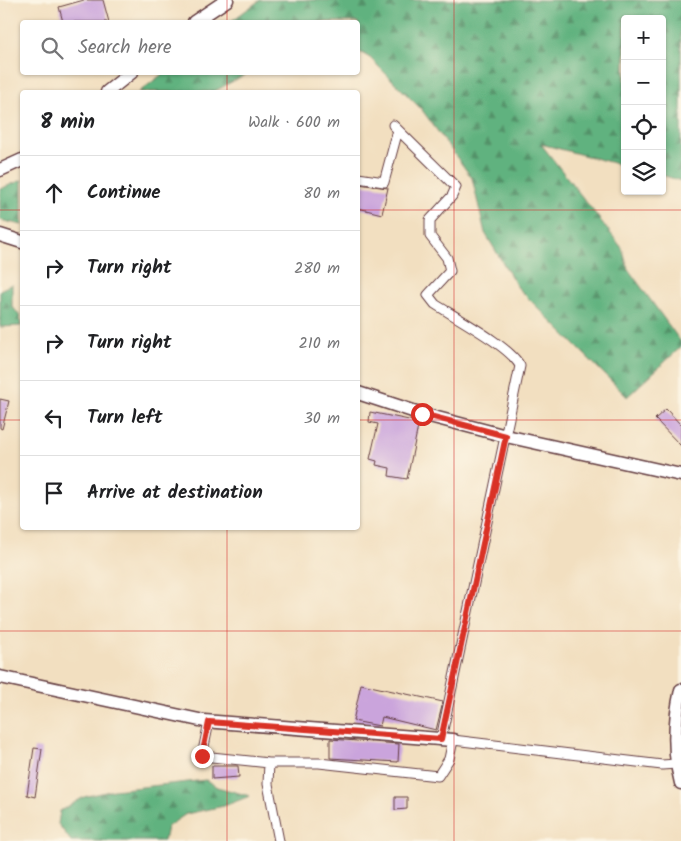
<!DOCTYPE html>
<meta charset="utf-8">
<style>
:root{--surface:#fff;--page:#f2f2f2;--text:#202124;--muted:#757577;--line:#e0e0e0}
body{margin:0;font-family:Kalam,sans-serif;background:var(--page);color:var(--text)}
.controls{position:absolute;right:15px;top:15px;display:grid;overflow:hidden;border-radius:5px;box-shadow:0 1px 4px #0004}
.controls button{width:45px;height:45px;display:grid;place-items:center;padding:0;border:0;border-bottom:1px solid var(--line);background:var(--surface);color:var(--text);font:25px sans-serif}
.stop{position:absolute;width:15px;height:15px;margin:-11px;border:4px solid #d93025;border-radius:50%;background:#fff}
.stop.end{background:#d93025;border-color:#fff;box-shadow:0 1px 5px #0008}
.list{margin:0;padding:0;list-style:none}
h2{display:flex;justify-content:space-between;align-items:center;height:65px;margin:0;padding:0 20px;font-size:21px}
h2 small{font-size:16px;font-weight:400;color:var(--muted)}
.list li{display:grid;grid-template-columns:32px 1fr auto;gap:15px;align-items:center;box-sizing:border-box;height:75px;padding:0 20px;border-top:1px solid var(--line)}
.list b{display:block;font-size:19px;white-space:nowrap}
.list em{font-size:16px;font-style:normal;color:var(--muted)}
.icon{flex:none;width:28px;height:28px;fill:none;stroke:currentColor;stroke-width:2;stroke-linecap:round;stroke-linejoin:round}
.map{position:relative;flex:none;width:681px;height:841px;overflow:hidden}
.search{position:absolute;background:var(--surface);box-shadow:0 1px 4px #0004;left:20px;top:20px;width:340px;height:55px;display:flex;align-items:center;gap:12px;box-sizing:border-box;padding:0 18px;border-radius:5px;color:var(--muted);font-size:19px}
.panel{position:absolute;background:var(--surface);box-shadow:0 1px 4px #0004;left:20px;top:90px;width:340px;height:440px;border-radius:5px}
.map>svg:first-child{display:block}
.forest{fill:url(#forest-firs);stroke:#566855}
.building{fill:#caa4dc}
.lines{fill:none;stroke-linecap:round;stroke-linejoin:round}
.street-casing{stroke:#633c41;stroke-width:11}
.secondary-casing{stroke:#633c41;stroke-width:15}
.street{stroke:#fff;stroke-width:9}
.secondary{stroke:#fff;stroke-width:12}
.route{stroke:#d93025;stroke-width:6}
.grid{fill:none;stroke:#d62828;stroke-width:1;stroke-opacity:0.55}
</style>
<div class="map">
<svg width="681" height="841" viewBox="0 0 681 841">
<defs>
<pattern id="forest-firs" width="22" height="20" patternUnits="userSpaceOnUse" patternTransform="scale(1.25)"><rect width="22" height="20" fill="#61b27f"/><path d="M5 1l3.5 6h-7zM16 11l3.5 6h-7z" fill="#529068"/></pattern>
</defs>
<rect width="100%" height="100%" fill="#fcf5e5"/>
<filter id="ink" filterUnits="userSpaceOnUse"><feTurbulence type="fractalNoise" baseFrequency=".02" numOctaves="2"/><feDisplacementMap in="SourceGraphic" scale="10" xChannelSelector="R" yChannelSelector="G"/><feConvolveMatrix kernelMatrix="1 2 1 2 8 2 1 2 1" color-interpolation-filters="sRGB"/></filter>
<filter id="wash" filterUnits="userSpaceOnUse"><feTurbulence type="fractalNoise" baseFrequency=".0096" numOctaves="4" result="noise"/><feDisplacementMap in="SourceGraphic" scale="20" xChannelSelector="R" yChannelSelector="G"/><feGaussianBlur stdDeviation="1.12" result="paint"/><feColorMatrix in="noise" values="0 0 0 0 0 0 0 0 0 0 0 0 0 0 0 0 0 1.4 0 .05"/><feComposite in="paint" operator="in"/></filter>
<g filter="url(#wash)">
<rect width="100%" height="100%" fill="#f2dfc0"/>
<path class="forest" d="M260,0H681V181L662,175V19H625V166L541,144L622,248L628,269L681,342V347L627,397L518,288L485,233L472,178L422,110L370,58L358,51V22H230Z
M165,72H248V73L213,92H139Z
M22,180V225L0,220V189Z
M12,284V306L20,316L21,326L0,327V290Z
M206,780L217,787L250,796L224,806L186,814L167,827L164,841H71L58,824L60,811L84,797L114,790Z"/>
<g id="blocks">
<path class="building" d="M84,0H103L109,22H63L59,7Z
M358,184L388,188L382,214L358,208Z
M0,399L9,401L2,429L0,428Z
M666,409L681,425V446L655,419Z
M370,412L419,422L407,479L389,476L390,468L376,465L377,461L370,459L378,424L369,422Z
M361,684L443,702L436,730L382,717L380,726L353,721Z
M330,739L399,744L398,762L330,758Z
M34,748L42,749L35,797L27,795Z
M212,766H238L239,777L212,779Z
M395,797H407V809L395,810Z"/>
</g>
</g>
<g filter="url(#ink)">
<use href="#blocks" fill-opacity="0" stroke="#633c41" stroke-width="1"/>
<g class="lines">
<defs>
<path id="street" d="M393,125L456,187L452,196L430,220V236L447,258L450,271L428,295L435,304C455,317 511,347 520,366L441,739
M358,178L384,182L398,130
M209,722L202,756L269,763
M279,841L268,784L269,763H319L438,776L449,759L453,740L662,765L676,764"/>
<path id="secondary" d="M194,22L227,0
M107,92L132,72
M0,170L22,160
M0,235L22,242
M358,393L422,414L506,436L681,475
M0,677L204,721L453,740
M681,690C674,721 673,753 681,783"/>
</defs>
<use href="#street" class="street-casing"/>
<use href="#secondary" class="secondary-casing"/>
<use href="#street" class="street"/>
<use href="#secondary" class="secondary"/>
</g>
</g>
<g class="lines" filter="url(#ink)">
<path class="route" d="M202,756L209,722L441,739L506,436L422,414"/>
</g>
<path class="grid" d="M227,0V22M454,0V841M227,72V92M0,210H22M358,210H681M0,420H22M358,420H681M227,528V841M0,631H681"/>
</svg>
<div class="controls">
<button>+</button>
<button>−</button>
<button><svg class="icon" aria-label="locate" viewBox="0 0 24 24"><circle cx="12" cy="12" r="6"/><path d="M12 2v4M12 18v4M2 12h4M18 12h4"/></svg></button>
<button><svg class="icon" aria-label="layers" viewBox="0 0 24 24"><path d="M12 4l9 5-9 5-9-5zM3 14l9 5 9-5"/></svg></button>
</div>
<div class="stop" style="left:422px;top:414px"></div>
<div class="stop end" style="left:202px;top:756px"></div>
<div class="search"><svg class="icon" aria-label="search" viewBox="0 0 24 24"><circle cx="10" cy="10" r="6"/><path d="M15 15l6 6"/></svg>Search here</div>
<section class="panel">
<h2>8 min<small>Walk · 600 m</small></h2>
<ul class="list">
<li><svg class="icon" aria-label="ahead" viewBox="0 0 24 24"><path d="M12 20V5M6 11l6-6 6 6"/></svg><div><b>Continue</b></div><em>80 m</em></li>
<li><svg class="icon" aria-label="right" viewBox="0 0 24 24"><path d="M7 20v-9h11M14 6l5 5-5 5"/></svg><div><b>Turn right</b></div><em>280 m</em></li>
<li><svg class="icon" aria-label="right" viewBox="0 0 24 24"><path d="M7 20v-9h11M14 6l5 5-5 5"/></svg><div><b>Turn right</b></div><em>210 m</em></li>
<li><svg class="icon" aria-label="left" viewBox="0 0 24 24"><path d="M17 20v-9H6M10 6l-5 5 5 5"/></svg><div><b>Turn left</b></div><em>30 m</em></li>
<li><svg class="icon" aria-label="arrive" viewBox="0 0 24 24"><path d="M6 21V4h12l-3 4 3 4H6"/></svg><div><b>Arrive at destination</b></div></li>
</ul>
</section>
</div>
